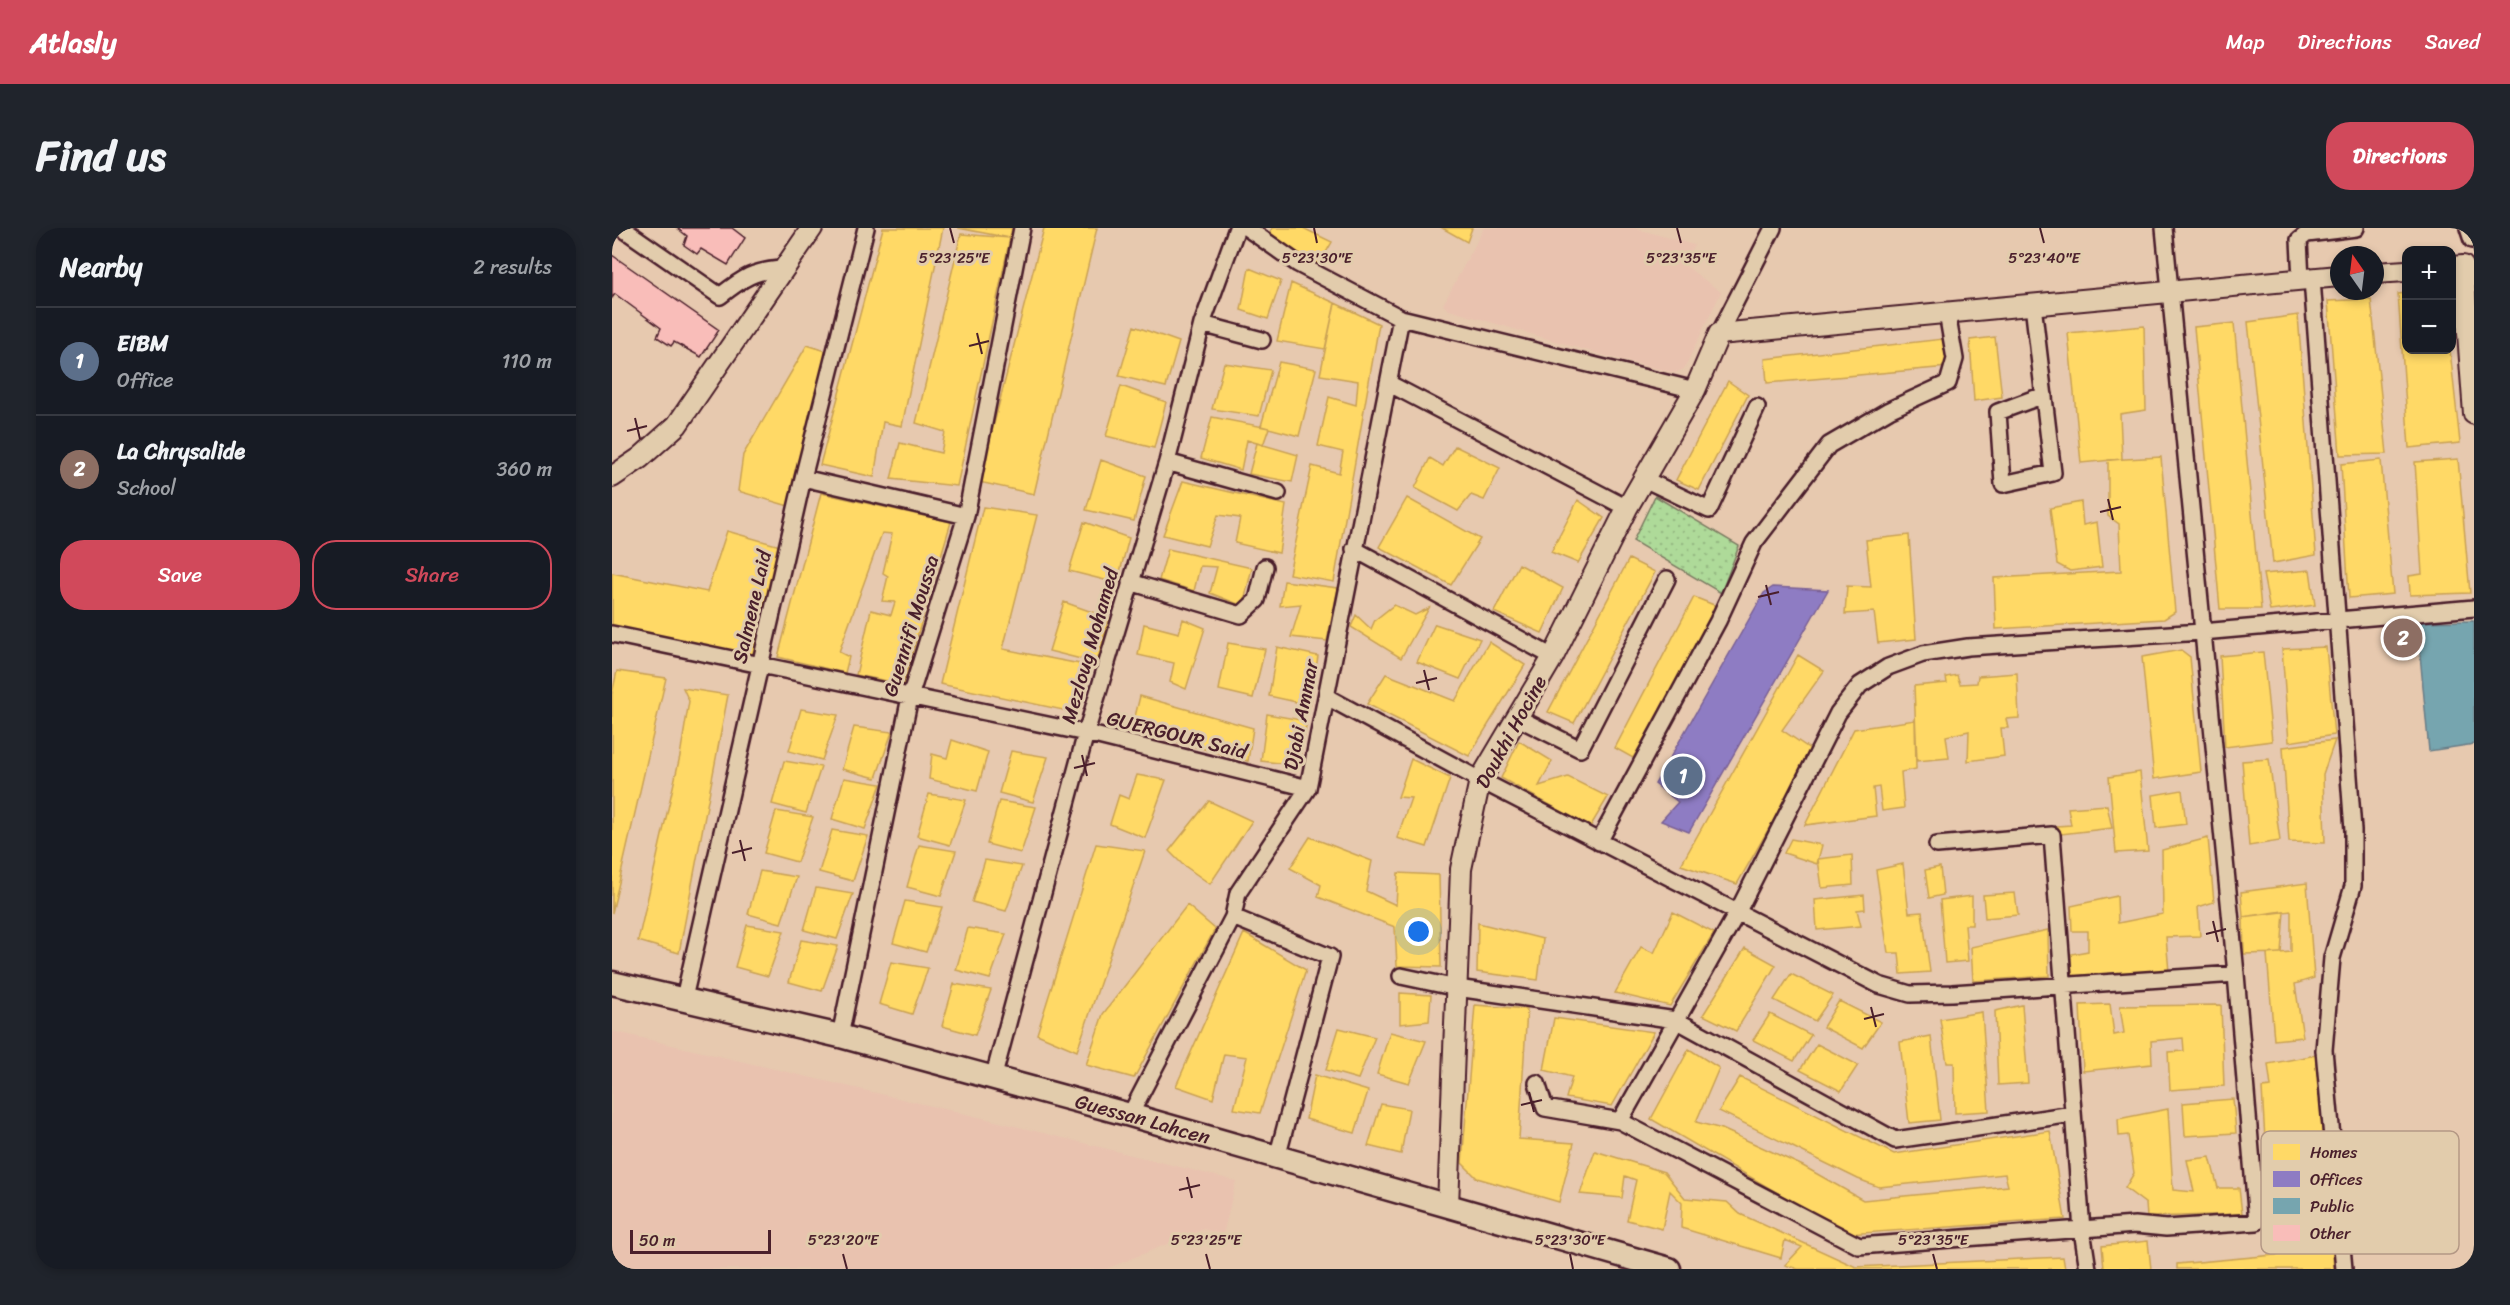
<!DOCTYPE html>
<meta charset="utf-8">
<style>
:root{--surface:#171b24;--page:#20242c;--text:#f1f3f6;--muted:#9ea1a6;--line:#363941;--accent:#d1495b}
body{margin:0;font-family:Sriracha,sans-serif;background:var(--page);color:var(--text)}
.controls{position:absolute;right:18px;top:18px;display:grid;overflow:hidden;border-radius:12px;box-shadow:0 3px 9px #0003}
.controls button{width:54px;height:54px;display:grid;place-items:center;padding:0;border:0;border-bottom:2px solid var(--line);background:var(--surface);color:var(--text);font:30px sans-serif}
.compass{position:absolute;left:1718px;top:18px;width:54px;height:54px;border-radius:50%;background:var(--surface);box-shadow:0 3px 9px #0003;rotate:346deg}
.scale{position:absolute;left:18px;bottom:15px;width:141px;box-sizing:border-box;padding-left:6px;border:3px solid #4a1f2b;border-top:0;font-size:16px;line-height:21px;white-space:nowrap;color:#4a1f2b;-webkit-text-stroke:4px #e2ccac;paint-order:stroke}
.you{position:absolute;left:807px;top:704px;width:21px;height:21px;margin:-15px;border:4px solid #fff;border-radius:50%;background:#1a73e8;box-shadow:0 0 0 9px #1a73e833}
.badge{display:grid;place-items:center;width:39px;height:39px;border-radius:50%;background:var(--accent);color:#fff;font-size:20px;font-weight:700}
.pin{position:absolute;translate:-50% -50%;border:3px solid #fff;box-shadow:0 2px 6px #0006}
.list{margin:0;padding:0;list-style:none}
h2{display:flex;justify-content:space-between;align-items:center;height:78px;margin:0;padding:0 24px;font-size:26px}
h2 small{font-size:20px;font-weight:400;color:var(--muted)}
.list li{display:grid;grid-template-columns:39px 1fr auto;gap:18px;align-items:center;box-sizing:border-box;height:108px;padding:0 24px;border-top:2px solid var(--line)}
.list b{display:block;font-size:22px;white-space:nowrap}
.list p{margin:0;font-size:20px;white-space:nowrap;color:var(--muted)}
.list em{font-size:20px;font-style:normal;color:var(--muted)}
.actions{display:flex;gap:12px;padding:18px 24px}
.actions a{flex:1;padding:14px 0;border:2px solid var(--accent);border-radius:24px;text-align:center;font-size:21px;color:var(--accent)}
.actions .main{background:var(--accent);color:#fff}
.map{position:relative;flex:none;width:1862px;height:1041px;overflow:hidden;border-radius:24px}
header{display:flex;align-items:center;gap:36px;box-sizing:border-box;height:84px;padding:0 30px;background:var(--accent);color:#fff}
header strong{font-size:28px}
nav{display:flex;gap:33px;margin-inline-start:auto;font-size:21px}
.intro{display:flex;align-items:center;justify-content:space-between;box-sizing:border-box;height:144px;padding:0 36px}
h1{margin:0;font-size:42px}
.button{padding:15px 27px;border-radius:24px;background:var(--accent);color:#fff;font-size:21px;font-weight:700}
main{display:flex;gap:36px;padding:0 36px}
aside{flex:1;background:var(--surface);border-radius:24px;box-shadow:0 3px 9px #0003}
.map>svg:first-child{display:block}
.built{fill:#e9c2af}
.park{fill:url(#park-dots);stroke:#7c7c62;stroke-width:1.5}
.homes{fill:#ffd966;stroke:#c9a154;stroke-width:1.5}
.offices{fill:#8e7cc3;stroke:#7a6095;stroke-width:1.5}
.public{fill:#76a5af;stroke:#697d87;stroke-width:1.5}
.building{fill:#f9bdb9;stroke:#4a1f2b;stroke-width:1.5}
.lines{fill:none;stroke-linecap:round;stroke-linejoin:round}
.minor-casing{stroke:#4a1f2b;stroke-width:20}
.tertiary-casing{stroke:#4a1f2b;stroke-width:24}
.secondary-casing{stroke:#4a1f2b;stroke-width:27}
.minor{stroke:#e2ccac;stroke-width:15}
.tertiary{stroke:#e2ccac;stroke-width:20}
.secondary{stroke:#e2ccac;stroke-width:22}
.ticks{fill:none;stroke:#4a1f2b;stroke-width:2}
.labels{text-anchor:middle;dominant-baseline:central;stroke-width:6;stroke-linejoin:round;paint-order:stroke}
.street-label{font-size:20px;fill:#4a1f2b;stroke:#e2ccac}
.key{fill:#e2ccac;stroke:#b49885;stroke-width:1.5}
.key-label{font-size:16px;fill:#4a1f2b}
.ticks-label{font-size:15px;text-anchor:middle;fill:#4a1f2b;stroke:#e2ccac;stroke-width:6;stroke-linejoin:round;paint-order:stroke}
</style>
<header>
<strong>Atlasly</strong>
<nav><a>Map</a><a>Directions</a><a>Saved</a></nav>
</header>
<div class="intro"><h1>Find us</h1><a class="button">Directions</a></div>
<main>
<aside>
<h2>Nearby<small>2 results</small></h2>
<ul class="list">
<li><span class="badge" style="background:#5c6f8a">1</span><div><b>EIBM</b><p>Office</p></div><em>110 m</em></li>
<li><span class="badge" style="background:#8d6e63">2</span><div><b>La Chrysalide</b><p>School</p></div><em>360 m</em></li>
</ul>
<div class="actions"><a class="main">Save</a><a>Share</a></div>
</aside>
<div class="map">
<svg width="1862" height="1041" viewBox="0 0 1862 1041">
<defs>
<pattern id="park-dots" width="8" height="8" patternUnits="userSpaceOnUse" patternTransform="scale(1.5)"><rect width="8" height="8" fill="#aeda99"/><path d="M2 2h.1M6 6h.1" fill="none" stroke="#97bb84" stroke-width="1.8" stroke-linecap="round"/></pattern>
</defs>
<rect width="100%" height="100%" fill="#e7c9af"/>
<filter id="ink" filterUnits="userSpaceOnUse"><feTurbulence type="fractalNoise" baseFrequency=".0167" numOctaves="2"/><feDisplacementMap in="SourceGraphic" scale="12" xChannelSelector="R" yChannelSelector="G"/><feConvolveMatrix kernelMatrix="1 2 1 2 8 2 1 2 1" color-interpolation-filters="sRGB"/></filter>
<g filter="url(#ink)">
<path class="built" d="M872,0H1022L1082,17L1071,36L1109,64L1072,141L1063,145L994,128L837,82L831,77Z
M0,803L379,892L624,953L611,1007L592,1001L494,1041H0Z"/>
<path class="park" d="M1043,268L1127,318L1109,365L1021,313Z"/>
<path class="homes" d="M271,0H331L290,198L271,194L262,249L208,237Z
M346,0H400L398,10Z
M432,0H485L422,266L367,254Z
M660,0H691L720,14L705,40L654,13Z
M830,0H860L855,14Z
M349,6L398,10L345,258L279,251L288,215L329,225L333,204L304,195Z
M637,40L669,53L656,91L629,82Z
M679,55L723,75L713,121L665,113Z
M1794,65V122H1838L1848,215L1797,220L1786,66Z
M1759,71L1775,226L1728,227L1716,73Z
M723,75L767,96L722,354L677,346L700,238L727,245L731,224L706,218L717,169L744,177L746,153L708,147Z
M1686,87L1704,327L1661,335L1636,94Z
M1622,95L1649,381H1608L1582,99Z
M522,98L567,114L554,159L507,148Z
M1532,98L1534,182L1508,186L1510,231L1469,235L1456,105Z
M1383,109L1390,169L1362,173L1358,112Z
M1331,111L1336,139L1155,155L1153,131Z
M195,117L214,123L180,279L126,263L131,227Z
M667,134L704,141L687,208L649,198Z
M612,135L659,142L647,188L600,181Z
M1116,153L1136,167L1087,262L1064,252Z
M509,158L554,174L542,220L494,208Z
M600,189L657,200L651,217L635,212L629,242L589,230Z
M645,215L686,227L680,254L637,246Z
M843,218L888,240L872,272L859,267L846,283L803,260L818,230L831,238Z
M1549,229L1563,384L1552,391L1384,401L1382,350L1509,343L1507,296L1496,288V232Z
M1846,231L1858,365L1798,367L1797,348L1810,346L1803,234Z
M489,232L534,248L522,293L474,282Z
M1769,232L1781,366L1737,370L1729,236Z
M571,253L674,277L667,325L623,315L628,290L606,287L595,318L551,307Z
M209,265L339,294L291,456L244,447L259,382L279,387L283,374L270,373L276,348L271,345L280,306L270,305L227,424L237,429L233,445L166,429Z
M795,270L868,311L839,357L767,319Z
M966,272L992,290L966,335L939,324Z
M1469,274L1471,297L1485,294L1490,339L1458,343L1445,336L1438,280Z
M371,279L425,287L391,421L473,437L476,452L465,485L328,456Z
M472,294L517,310L505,355L457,343Z
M115,303L168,318L140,429L0,401V345L95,364Z
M1297,307L1304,411L1266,415L1262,384L1233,386L1235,358L1259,359L1254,312Z
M556,321L640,340L631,378L598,365L605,339L588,338L582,363L547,352Z
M1017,331L1043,344L962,495L936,484Z
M907,336L951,360L930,405L882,384Z
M1698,342L1703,377L1658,383L1651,346Z
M672,353L726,360L715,413L679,409L689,376L668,378Z
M1082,369L1107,379L1021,530L1003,520Z
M452,374L497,390L485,435L437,423Z
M782,377L803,387L817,380L789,430L739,399L744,387L759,401L763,392Z
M571,391L593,400L574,461L558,454L562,435L526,427L532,396L567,405Z
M823,396L868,411L848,451L805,434Z
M877,414L913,437L857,528L755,476L774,446L843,473Z
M616,415L653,421L641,470L607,462Z
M665,419L706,428L698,477L657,468Z
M1714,419L1722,507L1677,514L1670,421Z
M1569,422L1578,429L1589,544L1542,551L1530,429Z
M1651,424L1660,513L1613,519L1608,428Z
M1186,427L1212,443L1170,502L1201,523L1125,656L1069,637Z
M5,443L54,450L0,685V466Z
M1405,445L1407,490L1394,491L1396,500H1389L1392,528L1356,533L1357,503L1334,508L1337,530L1305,533L1302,458L1335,455L1334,449L1345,447L1348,456L1365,455L1366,448Z
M71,460L116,467L67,725L26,713L68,528L77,473Z
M528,468L641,500L636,533L520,501Z
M189,481L226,487L210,532L177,523Z
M655,486L695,493L686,537L649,533Z
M1303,492L1304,541L1289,544L1292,580L1270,583L1267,559L1261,560L1264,588L1193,597L1242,501Z
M242,499L280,504L264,550L230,541Z
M340,512L376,524L365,563L317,551L320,526L335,530Z
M1723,512L1711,546L1713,615L1677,614L1671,519Z
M907,513L940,533L927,558L956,549L996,569L978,599L889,550Z
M399,523L436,529L421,574L387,565Z
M799,531L838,550L815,619L785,610L799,570L786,569Z
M1657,531L1668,613L1637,618L1630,533Z
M172,533L209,539L194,585L160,576Z
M1528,544L1536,623L1504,625L1497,549Z
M525,547L554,552L533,610L498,596L507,567L517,571Z
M232,550L269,556L253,601L220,591Z
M1570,562L1574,596L1544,600L1541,567Z
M317,566L354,572L338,617L305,608Z
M387,573L424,579L409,625L375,616Z
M597,573L640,593L598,656L570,636L557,623Z
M1495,577L1500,600L1449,606L1445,598L1459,597L1456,580Z
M164,583L201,589L185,634L152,625Z
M220,602L256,608L241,653L207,644Z
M698,609L760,633L754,663L784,677L786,645L827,647L829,739L785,738L783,699L706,669L709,657L678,640Z
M1596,610L1602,674L1586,679L1588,708L1554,709L1557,744L1460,751L1459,726L1476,723V703H1460L1459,678L1505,668L1506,695L1551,686L1550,622Z
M1179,611L1210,617L1205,636L1172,625Z
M484,616L533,623L465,823L425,806Z
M307,617L344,623L329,668L295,659Z
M1240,627L1241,657L1210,660L1206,631Z
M373,632L410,638L394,683L360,674Z
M1291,636L1297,685L1310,684L1318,744L1289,746L1287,725H1276L1264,642Z
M1328,639L1331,667L1317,670L1313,642Z
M148,643L185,649L169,695L136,686Z
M1695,655L1702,750L1683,756L1691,809L1662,812L1655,726L1679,724V683L1631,689L1629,664Z
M204,660L241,666L225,711L192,702Z
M1403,665L1406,687L1373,690L1371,667Z
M1252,667L1253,681L1245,682L1249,698L1205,702L1203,672Z
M1360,668V697H1353L1356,733L1333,735L1328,672Z
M293,673L330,679L314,724L281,715Z
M575,677L603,701L522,850L474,837L491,786Z
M1672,683L1669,725L1632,726L1631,689Z
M1061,684L1102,705L1058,778L1003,765L1029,719L1042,725Z
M866,695L931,711L926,752L865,744Z
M135,697L172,703L156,748L123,739Z
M356,700L394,706L378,751L344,742Z
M1436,702L1437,748L1361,753L1359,719Z
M632,705L694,742L648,885L622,881L635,829L612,826L601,871L564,858Z
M189,712L226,718L210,763L177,754Z
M1133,720L1164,737L1124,803L1091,787Z
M279,734L316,740L300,786L267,776Z
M1179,746L1221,767L1203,793L1162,772Z
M342,756L379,762L363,807L330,798Z
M788,765L819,767L817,793L788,796Z
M1227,773L1269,794L1251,820L1211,799Z
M1498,776L1502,807L1512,805L1508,778L1609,777L1612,858L1558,862L1556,824L1572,823L1571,810L1539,813L1540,836L1471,843L1468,777Z
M863,777L915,781L907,911L962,915L947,974L865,950L850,935Z
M1410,777L1416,855L1386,857L1383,783Z
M1370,784L1377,883L1343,885L1342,835H1335L1328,791Z
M1158,786L1199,807L1182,833L1141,812Z
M942,790L1042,804L1000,878L954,870L960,849L932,842Z
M727,800L763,809L746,851L714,842Z
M778,804L814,813L797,855L765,846Z
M1319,808L1328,892L1297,895L1288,814Z
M1205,816L1246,837L1229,863L1188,842Z
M1077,821L1107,840L1084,894L1110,901L1191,938L1251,972L1396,958L1393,946L1267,959L1246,951L1107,883L1128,849L1282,926L1438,903L1453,991L1236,1006L1039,891Z
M1704,827L1711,913L1698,916L1701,943L1671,950L1670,909L1653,912L1650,860L1659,859L1656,836Z
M703,847L756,863L743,905L694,891Z
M1621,871L1624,905L1573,908L1571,875Z
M769,876L797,881L789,926L756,918Z
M1556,881L1561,962L1582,964L1575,932L1598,929L1606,960H1627L1630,986L1535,989L1534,976L1513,960L1522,945L1516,907L1507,908L1506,891Z
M983,923L1052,944L1073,970L1115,974L1128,986L1244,1039L1451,1029L1453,1041H1186L1173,1037L1190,1019L1173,1012L1169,1030L1069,1000L1070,975L1058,963L1050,1001L1015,992L1024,952L1013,948L1010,970L968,966Z
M1715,952L1722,1041H1565V1036L1673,1026L1674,983L1660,984L1655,961Z
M1536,1013L1539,1041H1492L1490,1018Z"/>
<path class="offices" d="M1161,359L1216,362L1077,604L1049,593L1066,574L1043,556L1152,365Z"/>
<path class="public" d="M1862,393V516L1817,523L1805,394Z"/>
<path class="building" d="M65,0H120L133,10L116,37L89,21L85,26L72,17L75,8Z
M0,27L107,102L89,129L62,114L59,118L45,109L49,100L3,66L0,70Z"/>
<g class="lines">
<defs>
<path id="minor" d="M10,0L108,68C131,50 142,42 172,41
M635,0L686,36L789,90L1083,162
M1856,0L1860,12
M1700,51L1741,602V658L1720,730L1712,822L1732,1041
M1689,52L1687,12L1695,6L1744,0
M1421,77L1441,245L1391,256L1386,184L1432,167
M590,96L650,112
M1107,106L1161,0
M776,155L1015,280
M555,234L666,265
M191,250L354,288
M1032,251L1097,282L1145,179
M742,321L941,429
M518,354L629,387L645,372L653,339
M0,406L474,505L696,560
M715,469L868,552L1267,757L1298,766L1340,765L1624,746
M904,489L968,521L1055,351
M987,614L1106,393L1142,315L1217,217L1277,182L1336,155L1343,131L1335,85
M1325,617L1440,607L1470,1002L1476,1041
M621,689L718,729L665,930
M789,748L845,760L1064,792L1283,912L1461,886
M72,770L191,250L254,0
M228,808L298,469L354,288L410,0
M381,851L474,505L555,234L590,96L625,0
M925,855L933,880L1008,893L1247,1018L1523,997L1554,1000L1645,994L1624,746L1552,0
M518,887L621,689L626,665L696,560L789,90
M1008,893L1125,685L1226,485L1248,457L1276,439L1311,426L1356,419L1590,404L1862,380"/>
<path id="tertiary" d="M1840,39L1851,38L1862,186
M1763,45L1794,43
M0,249L28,230L65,197L200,0
M836,978L849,641L868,552L941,429L1015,280L1083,162L1107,106L1727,48"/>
<g id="secondary">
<path id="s1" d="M0,755L228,808L518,887L1057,1041"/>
</g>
</defs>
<use href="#minor" class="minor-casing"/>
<use href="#tertiary" class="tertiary-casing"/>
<use href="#secondary" class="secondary-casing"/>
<use href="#minor" class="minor"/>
<use href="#tertiary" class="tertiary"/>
<use href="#secondary" class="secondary"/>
</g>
</g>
<path class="ticks" d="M338,0L342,15M702,0L705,15M1065,0L1069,15M1428,0L1432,15M365,105L370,126M357,118L377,113M23,190L28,211M15,203L35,198M1496,271L1501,292M1488,284L1509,279M1154,357L1159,377M1146,369L1167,364M812,442L817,462M804,455L825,450M470,527L475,548M462,540L483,535M128,612L133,633M120,625L140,620M1601,693L1606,714M1594,706L1614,701M1259,779L1264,799M1252,791L1272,786M917,864L922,884M909,877L930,872M575,949L580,970M567,962L588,957M231,1026L235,1041M594,1026L598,1041M958,1026L961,1041M1321,1026L1325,1041"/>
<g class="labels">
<g class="street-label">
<text transform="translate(140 379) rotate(-77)">Salmene Laid</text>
<text transform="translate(299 398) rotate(-73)">Guennifi Moussa</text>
<text transform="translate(478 418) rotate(-74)">Mezloug Mohamed</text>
<text transform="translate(689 487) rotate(-79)">Djabi Ammar</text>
<text transform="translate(899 504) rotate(-61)">Doukhi Hocine</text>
<text transform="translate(565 507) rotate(14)">GUERGOUR Said</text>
<text stroke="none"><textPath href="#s1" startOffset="548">Guessan Lahcen</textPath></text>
</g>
</g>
<rect x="1649" y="903" width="198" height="123" rx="9" class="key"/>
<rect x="1661" y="916" width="27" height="16" fill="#ffd966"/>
<rect x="1661" y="943" width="27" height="16" fill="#8e7cc3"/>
<rect x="1661" y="970" width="27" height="16" fill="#76a5af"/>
<rect x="1661" y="997" width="27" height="16" fill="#f9bdb9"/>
<g class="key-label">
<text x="1698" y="930">Homes</text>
<text x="1698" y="957">Offices</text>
<text x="1698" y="984">Public</text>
<text x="1698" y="1011">Other</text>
</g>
<g class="ticks-label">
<text x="342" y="35">5°23'25"E</text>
<text x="705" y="35">5°23'30"E</text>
<text x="1069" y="35">5°23'35"E</text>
<text x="1432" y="35">5°23'40"E</text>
<text x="231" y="1017">5°23'20"E</text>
<text x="594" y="1017">5°23'25"E</text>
<text x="958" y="1017">5°23'30"E</text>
<text x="1321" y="1017">5°23'35"E</text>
</g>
</svg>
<div class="controls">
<button>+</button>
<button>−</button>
</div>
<svg class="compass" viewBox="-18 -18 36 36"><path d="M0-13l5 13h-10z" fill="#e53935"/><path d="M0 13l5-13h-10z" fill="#9ea1a6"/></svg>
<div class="scale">50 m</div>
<div class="you"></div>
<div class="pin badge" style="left:1071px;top:548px;background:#5c6f8a">1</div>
<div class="pin badge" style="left:1791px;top:410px;background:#8d6e63">2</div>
</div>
</main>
